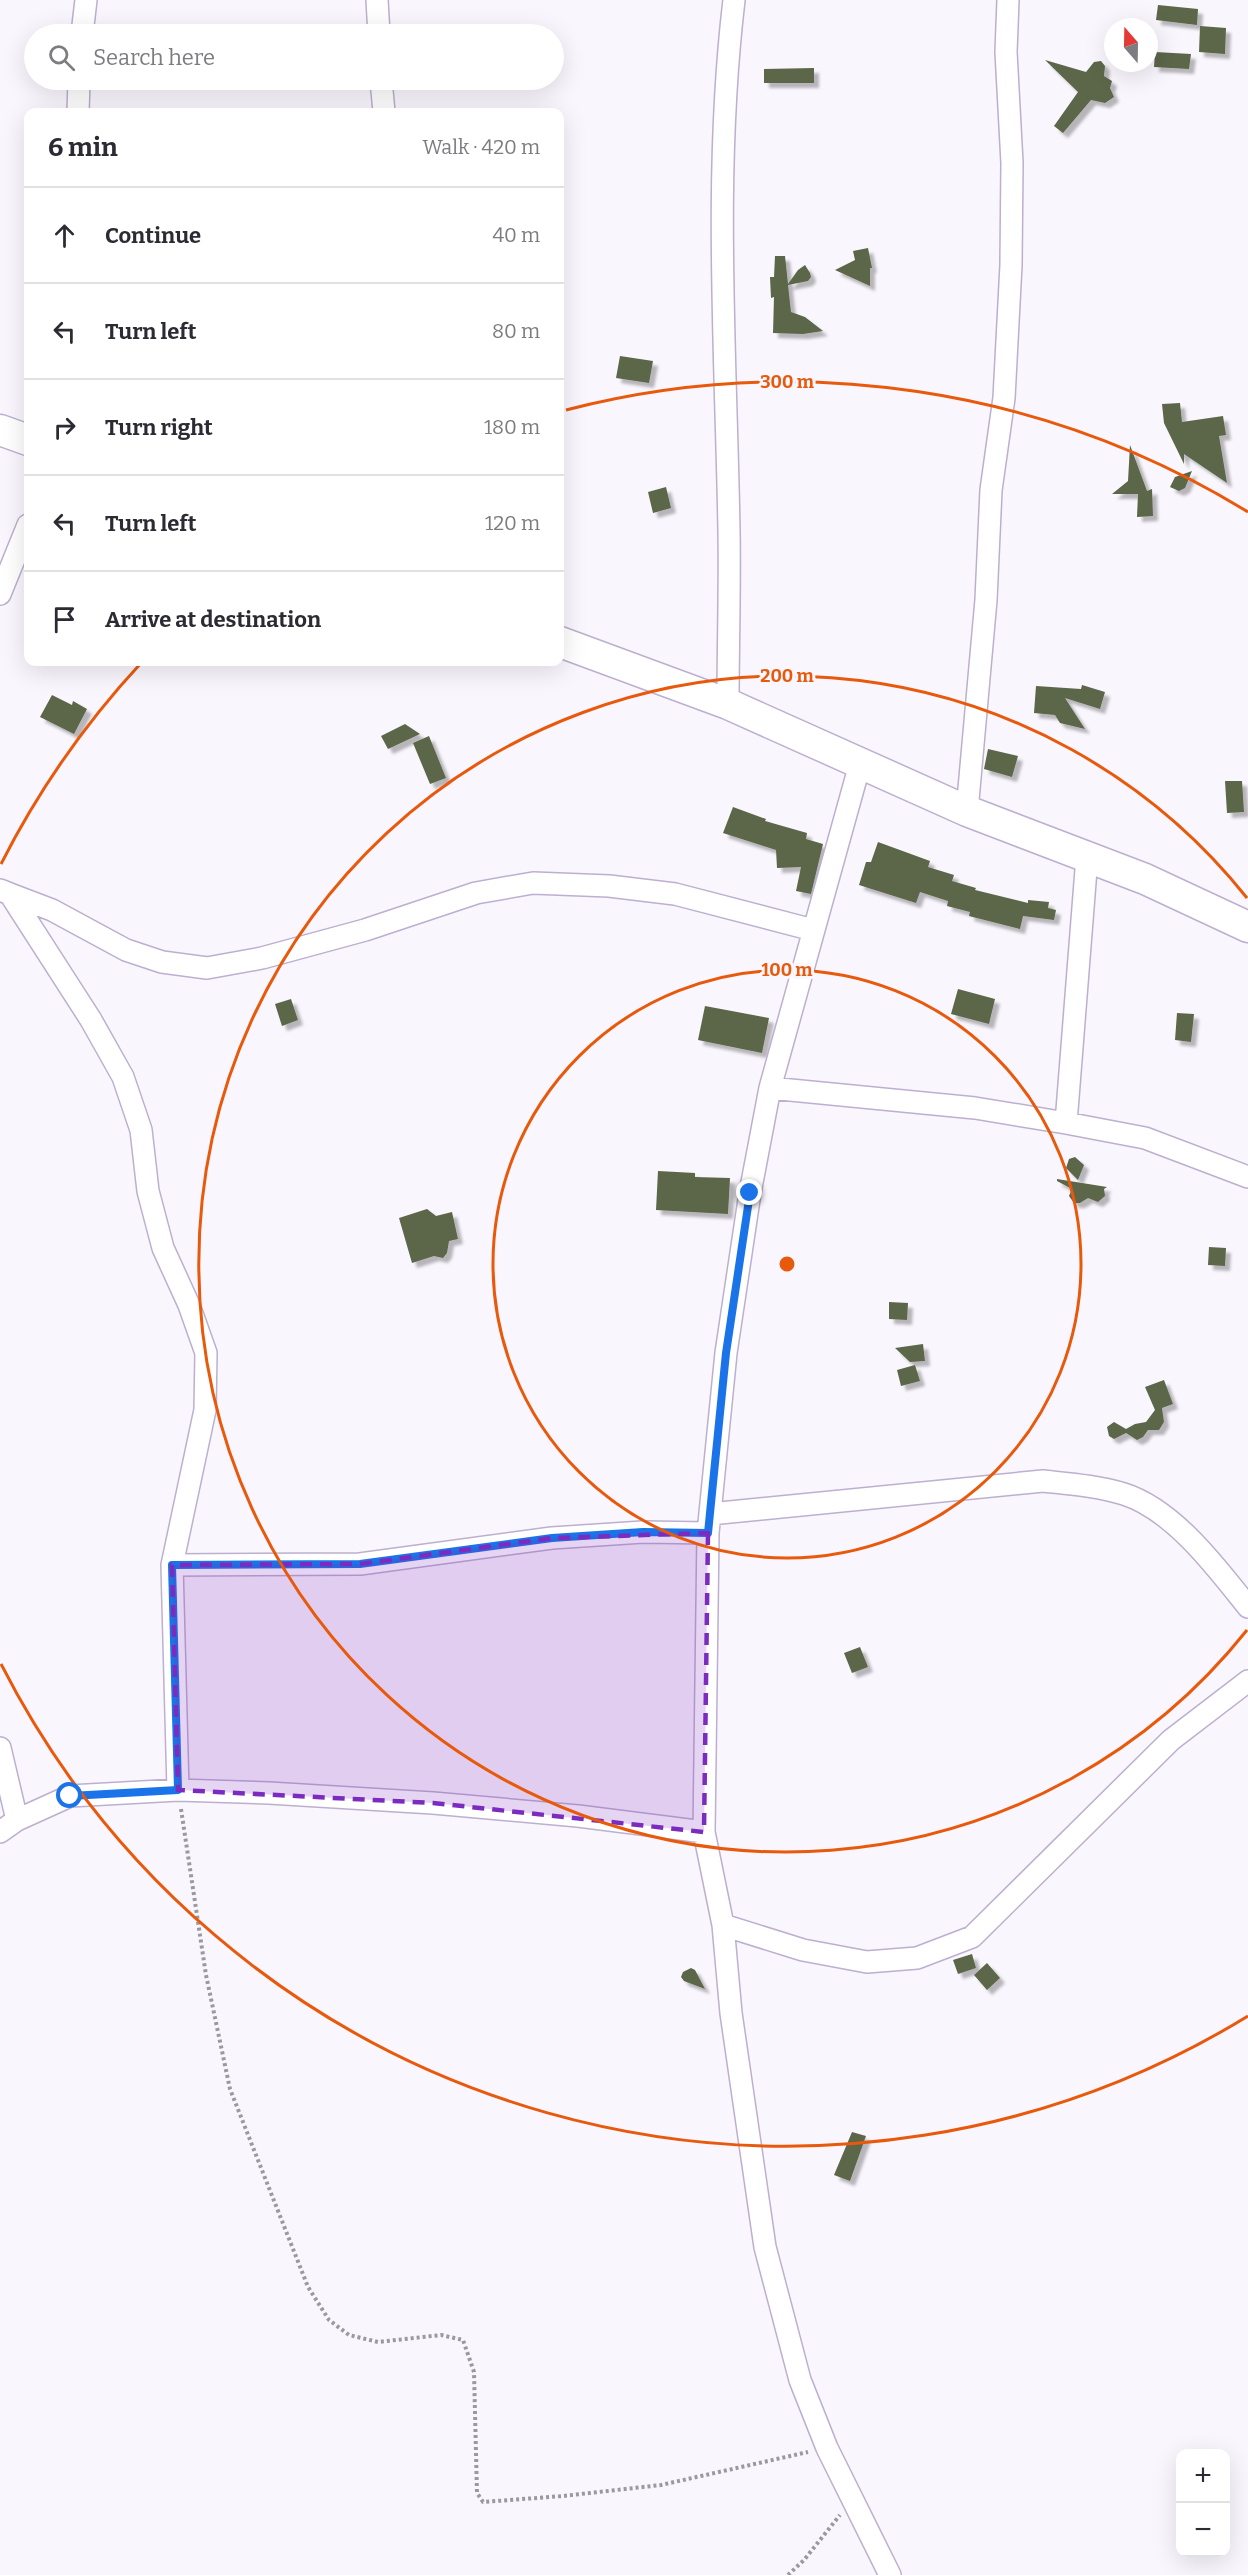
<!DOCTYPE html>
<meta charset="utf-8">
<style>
:root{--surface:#fff;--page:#f2f2f3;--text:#2b2b33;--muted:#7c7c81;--line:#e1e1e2}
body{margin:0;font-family:Bitter,serif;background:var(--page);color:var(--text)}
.controls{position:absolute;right:18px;bottom:18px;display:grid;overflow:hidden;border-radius:12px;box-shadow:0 6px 24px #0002}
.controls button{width:54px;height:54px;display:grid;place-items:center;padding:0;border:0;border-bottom:2px solid var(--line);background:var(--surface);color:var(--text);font:30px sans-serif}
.compass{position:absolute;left:1104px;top:18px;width:54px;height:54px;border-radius:50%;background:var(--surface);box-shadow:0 6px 24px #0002;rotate:340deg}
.stop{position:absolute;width:18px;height:18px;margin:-14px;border:4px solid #1a73e8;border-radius:50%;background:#fff}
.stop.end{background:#1a73e8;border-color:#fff;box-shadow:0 2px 6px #0008}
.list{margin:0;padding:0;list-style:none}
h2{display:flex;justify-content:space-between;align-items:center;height:78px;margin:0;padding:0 24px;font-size:26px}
h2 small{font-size:20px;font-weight:400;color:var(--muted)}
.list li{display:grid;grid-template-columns:39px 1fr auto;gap:18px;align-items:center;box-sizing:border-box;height:96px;padding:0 24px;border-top:2px solid var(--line)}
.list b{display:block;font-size:22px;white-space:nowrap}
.list em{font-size:20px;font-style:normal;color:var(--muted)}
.icon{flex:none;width:33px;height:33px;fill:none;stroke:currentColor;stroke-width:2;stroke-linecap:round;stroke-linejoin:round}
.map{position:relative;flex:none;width:1248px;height:2575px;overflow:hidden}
.search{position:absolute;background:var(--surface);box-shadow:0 6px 24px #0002;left:24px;top:24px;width:540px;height:66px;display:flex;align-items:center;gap:15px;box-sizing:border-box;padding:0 21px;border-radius:33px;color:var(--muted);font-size:22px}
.panel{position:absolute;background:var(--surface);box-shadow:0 6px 24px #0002;left:24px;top:108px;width:540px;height:558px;border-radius:12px}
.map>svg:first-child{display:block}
.building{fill:#5b6649;filter:url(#shadow)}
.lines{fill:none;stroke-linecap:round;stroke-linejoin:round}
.minor-casing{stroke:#bdafcf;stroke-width:24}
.secondary-casing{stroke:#bdafcf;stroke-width:33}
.path{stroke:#9c98a2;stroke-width:4;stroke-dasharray:3 3;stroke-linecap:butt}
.minor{stroke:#fff;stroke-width:21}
.secondary{stroke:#fff;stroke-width:30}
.route{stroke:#1a73e8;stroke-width:8}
.marked{fill:#7b2cbf;fill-opacity:0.2;stroke:#7b2cbf;stroke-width:4.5;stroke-dasharray:12 8;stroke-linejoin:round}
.ring{fill:none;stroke:#e8590c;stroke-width:3}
.centre{fill:#e8590c;stroke:#f9f6fd;stroke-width:3}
.ring-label{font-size:18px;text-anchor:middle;font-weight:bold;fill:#e8590c;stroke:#f9f6fd;stroke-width:6;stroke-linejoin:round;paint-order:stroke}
</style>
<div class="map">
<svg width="1248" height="2575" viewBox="0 0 1248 2575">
<defs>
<filter id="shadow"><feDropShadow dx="5" dy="5" stdDeviation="1.5" flood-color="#0004"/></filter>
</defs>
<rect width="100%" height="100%" fill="#f9f6fd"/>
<path class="building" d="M1158,5L1198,9L1197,25L1156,20Z
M1200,26L1226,28L1225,54L1199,52Z
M1155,52L1191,54L1189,69L1154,67Z
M1045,60L1086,72L1094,62L1101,61L1105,66L1104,76L1112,81L1110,88L1114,97L1105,103L1091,100L1063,133L1054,126L1078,92Z
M814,68V83H764V69Z
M868,248L872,268H870V286L835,270L855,260L853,251Z
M775,256H785L788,284L798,270L805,265L810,273L811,277L808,281L788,285L791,312L805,317L823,331L803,334L773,333L774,297L771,298L770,277H774Z
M620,356L653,361L649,383L616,378Z
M1180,403L1182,422L1223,416L1226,435L1219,436L1227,483L1184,454V464L1164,423L1162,404Z
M1130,445L1147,491L1152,489L1153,516L1137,517L1138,494H1112L1128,481Z
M1192,471L1185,488L1179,491L1170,487L1175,477Z
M666,487L671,508L653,513L648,492Z
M1082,685L1105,692L1100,709L1065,698L1085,729L1060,723L1055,715L1034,713L1036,686L1081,689Z
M52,695L72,705L73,701L87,709L74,734L40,717Z
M405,724L420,734L388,749L381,736Z
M429,736L446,778L430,784L413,743Z
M988,749L1018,756L1012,777L984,769Z
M1225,781H1242L1244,812L1227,813Z
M733,807L766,819L765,821L807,833L806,839L823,844L811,894L796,891L801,867L777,868L776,850L723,833Z
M878,842L930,861L928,867L954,875L952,881L976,888L975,890L1028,903V900L1049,902L1048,908L1056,910L1054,920L1023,916L1020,929L969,916L970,912L947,906L948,901L920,892L916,903L859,885L866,862H871Z
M958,989L995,999L989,1024L951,1014Z
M291,999L298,1020L282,1026L275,1004Z
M705,1006L769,1018L762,1053L698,1040Z
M1177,1013L1194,1014L1191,1042L1175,1040Z
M1075,1157L1084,1165L1078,1180L1066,1168L1069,1159Z
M658,1171L695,1173V1177L730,1178L728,1214L656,1210Z
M1057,1179L1107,1187L1104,1189L1105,1196L1098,1202L1088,1198L1080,1203H1074L1069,1196L1072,1189L1057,1181Z
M427,1209L436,1216L452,1212L458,1239L449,1241L447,1253L443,1258L434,1256L412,1263L399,1218Z
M1209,1247L1226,1248L1225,1266L1208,1265Z
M889,1302L908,1303L907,1320L889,1319Z
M923,1344L925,1361L910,1362L895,1348Z
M915,1365L920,1381L901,1386L897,1370Z
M1164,1380L1173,1404L1162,1408L1164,1422L1159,1430H1148L1143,1437L1137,1440L1126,1433L1114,1439L1109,1436L1107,1427L1114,1422L1126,1429L1135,1424L1146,1422L1155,1410L1145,1387Z
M860,1647L868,1667L852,1673L844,1653Z
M972,1954L976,1968L958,1974L953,1960Z
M987,1963L1000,1978L987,1990L974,1975Z
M691,1968L695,1970L705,1989L684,1981L681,1977L683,1972Z
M852,2132L866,2136L850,2181L834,2175Z"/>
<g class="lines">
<defs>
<path id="minor" d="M377,0L379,34
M82,34L86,0
M381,80L384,112
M78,112L79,80
M0,594L28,525
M728,704C728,647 730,589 729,531C726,354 713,176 734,0
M860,764L770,1088L750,1193L726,1353L708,1533L704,1832L723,1925L731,2013L765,2247L800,2380L827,2448L890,2575
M967,811L986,600L991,490L1004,398L1011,265L1012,163L1006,52L1008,0
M0,890L10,894L91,1020L123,1077L141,1130L148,1191L163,1248L189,1305L206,1353L205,1410L172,1565L178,1790
M10,894L52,910L126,950L162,962L207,968L262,958L365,930L476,893L533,883L609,886L675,894L813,930
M770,1088L975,1108L1066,1123L1145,1138L1248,1177
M1066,1123L1087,857
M710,1514L1043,1481C1071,1484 1098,1486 1124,1494C1174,1510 1217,1568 1248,1607
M172,1565L360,1564L552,1538L643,1532L708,1533
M0,1748L17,1820
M0,1832L17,1820L70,1796L178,1790L269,1793L433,1803L578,1816L704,1832
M723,1925L803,1950L867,1962L917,1958L972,1937L1171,1740L1248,1681"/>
<path id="secondary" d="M0,430L28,440
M560,642L728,704L967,811L1145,879L1248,927"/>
</defs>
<use href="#minor" class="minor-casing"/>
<use href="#secondary" class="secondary-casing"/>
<path class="path" d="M181,1809L206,1975L230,2089L308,2287L329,2320L349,2335L378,2342L441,2335L463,2340L474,2372L477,2493L483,2502L563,2496L661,2485L808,2452
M788,2575L804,2560L840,2515"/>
<use href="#minor" class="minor"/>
<use href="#secondary" class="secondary"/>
</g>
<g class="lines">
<path class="route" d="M70,1796L178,1790L172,1565L360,1564L552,1538L643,1532L708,1533L726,1353L750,1193"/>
</g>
<path class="marked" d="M708,1533L704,1832L433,1803L178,1790L172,1565L360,1564L552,1538Z"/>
<g class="ring">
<circle cx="787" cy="1264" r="294"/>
<path d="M1247 1630A588 588 0 1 1 1247 898"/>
<path d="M1248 2016A882 882 0 0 1 1 1664M1 864A882 882 0 0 1 142 662M566 410A882 882 0 0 1 1248 512"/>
</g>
<circle cx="787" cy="1264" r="9" class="centre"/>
<g class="ring-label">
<text x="787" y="388">300 m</text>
<text x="787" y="682">200 m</text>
<text x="787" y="976">100 m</text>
</g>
</svg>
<div class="controls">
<button>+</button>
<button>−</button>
</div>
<svg class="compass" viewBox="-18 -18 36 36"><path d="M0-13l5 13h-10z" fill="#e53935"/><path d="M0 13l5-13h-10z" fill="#7c7c81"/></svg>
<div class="stop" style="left:70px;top:1796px"></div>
<div class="stop end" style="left:750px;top:1193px"></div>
<div class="search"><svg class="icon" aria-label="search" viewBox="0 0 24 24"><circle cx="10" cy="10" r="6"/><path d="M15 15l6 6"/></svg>Search here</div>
<section class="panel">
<h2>6 min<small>Walk · 420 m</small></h2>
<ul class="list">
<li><svg class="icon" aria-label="ahead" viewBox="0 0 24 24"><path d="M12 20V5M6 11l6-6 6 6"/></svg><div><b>Continue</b></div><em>40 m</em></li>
<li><svg class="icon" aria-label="left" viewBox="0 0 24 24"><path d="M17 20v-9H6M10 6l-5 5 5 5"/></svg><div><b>Turn left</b></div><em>80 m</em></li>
<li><svg class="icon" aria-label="right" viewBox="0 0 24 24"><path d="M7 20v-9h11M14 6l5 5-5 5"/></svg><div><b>Turn right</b></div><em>180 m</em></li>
<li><svg class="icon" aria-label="left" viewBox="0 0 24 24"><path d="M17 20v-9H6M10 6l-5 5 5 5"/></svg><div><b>Turn left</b></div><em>120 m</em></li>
<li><svg class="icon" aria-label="arrive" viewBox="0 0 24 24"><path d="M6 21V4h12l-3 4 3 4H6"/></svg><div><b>Arrive at destination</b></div></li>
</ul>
</section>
</div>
